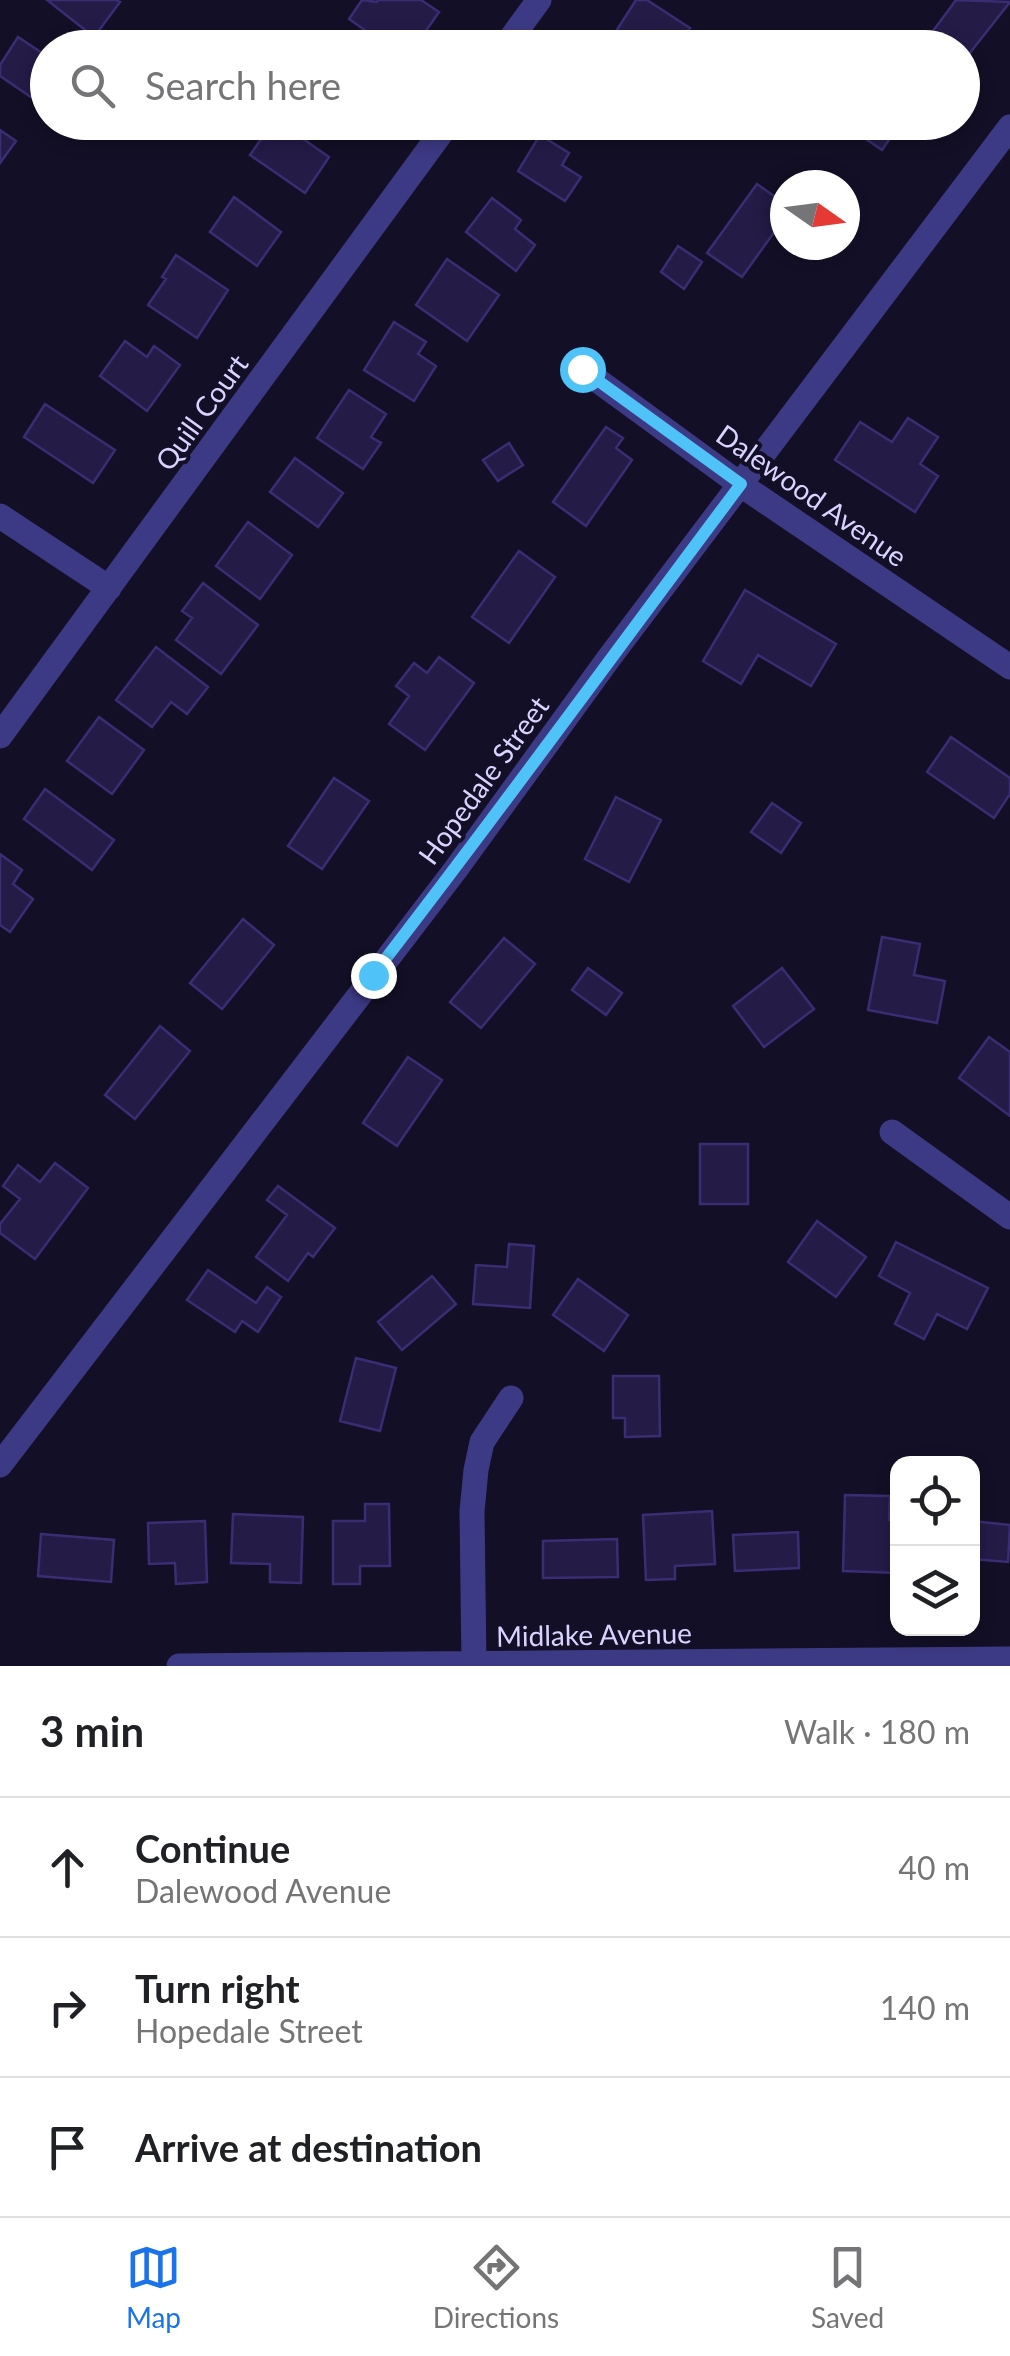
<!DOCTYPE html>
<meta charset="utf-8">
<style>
:root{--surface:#fff;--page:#f2f2f2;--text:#202124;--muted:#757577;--line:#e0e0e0;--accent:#1a73e8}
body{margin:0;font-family:Lato,sans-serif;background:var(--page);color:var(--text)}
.controls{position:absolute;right:30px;bottom:30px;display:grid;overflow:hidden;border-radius:20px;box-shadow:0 5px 15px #0003}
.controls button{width:90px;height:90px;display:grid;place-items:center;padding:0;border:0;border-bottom:2px solid var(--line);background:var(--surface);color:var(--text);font:50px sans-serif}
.compass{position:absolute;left:770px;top:170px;width:90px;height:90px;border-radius:50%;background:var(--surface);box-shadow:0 5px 15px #0003;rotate:104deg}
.stop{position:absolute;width:30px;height:30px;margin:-22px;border:8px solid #4fc3f7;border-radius:50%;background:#fff}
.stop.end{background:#4fc3f7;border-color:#fff;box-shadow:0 2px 10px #0008}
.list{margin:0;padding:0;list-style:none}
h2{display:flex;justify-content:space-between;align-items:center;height:130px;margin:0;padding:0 40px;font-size:42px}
h2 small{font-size:32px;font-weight:400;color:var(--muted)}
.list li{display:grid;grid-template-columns:65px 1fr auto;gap:30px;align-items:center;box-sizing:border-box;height:140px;padding:0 40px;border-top:2px solid var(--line)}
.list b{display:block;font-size:38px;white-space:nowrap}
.list p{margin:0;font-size:32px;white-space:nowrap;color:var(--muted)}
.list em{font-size:32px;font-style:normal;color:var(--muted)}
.icon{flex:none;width:55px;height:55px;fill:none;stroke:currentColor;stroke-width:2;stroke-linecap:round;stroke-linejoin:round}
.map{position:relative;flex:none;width:1010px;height:1666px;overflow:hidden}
.search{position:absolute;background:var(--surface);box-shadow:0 5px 15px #0003;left:30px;right:30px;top:30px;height:110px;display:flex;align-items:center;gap:25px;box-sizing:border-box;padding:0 35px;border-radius:55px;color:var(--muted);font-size:38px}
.sheet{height:550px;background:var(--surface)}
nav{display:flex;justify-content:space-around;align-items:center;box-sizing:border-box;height:140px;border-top:2px solid var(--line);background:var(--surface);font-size:28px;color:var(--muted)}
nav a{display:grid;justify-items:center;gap:5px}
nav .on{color:var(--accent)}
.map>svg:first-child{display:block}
.building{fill:#241b47;stroke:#3b2d73;stroke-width:2.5}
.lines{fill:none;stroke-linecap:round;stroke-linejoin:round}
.minor{stroke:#3d3a85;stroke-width:25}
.route{stroke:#4fc3f7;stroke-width:12}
.labels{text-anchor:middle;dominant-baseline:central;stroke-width:8;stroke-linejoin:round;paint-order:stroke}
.street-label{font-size:28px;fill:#d9d4ff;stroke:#130f26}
</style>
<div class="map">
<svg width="1010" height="1666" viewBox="0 0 1010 1666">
<rect width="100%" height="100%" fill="#130f26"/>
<path class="building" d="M47,0H116L120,2L94,37Z
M362,0L377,2L378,0H421L439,12L414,48H390L349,19Z
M636,0H647L690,28L677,48H631L613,36Z
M956,0L1010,2L962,63V48H938L927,39Z
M18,37L48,57V101L44,106L0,76V65Z
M273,122H279L329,157L305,193L250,155Z
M841,122H901L882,150Z
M0,130L16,141L0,163Z
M540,135L569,153L562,165L581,177L565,201L518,171Z
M757,184L785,204V217L742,277L707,253Z
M234,197L281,232L257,266L210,232Z
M492,198L521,220L515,229L535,245L516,271L466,232Z
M678,246L702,262L684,289L661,272Z
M176,255L228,290L197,338L148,305L166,279L162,277Z
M447,259L499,295L467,341L416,305Z
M394,322L426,342L418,354L436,366L414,401L364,370Z
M125,341L147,357L154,346L180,365L147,411L100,376Z
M349,390L386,414L371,437L381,443L363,469L317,438Z
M45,404L115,450L93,483L24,437Z
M908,418L938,437L920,464L938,476L915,512L835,460L860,422L892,442Z
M606,427L623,438L616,448L632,460L586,526L553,502Z
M509,443L523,465L498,481L483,460Z
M295,458L343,493L318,527L270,492Z
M248,522L292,555L260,599L216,566Z
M519,551L555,577L509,643L472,617Z
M203,583L258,625L221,674L176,640L192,618L182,611Z
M745,590L836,644L811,686L758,655L741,684L703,661Z
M156,647L208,687L187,714L171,702L152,727L116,700Z
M439,657L474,683L425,750L389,724L409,696L396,686L414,663L427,673Z
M99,717L144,750L112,794L67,761Z
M951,737L1010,778V794L994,818L927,772Z
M334,778L369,801L322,869L288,846Z
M45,789L114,840L92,870L24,819Z
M616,797L661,820L629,882L585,859Z
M772,803L801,823L781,853L751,832Z
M0,854L22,870L13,884L33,899L10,932L0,925Z
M243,919L274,945L222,1009L190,983Z
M882,937L920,944L914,975L945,981L937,1023L868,1010Z
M504,938L535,964L481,1028L450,1002Z
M588,968L622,993L606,1015L572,990Z
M782,968L814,1009L764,1047L733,1006Z
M160,1026L190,1051L135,1119L105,1095Z
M989,1037L1010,1052V1116L959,1078Z
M408,1057L442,1080L397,1146L363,1123Z
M700,1144H748V1204H700Z
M55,1163L88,1188L35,1259L0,1233V1224L20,1199L3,1186L18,1165L40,1182Z
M278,1186L335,1228L313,1257L308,1253L288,1281L256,1257L287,1215L267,1200Z
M817,1221L866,1257L836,1297L788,1262Z
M896,1242L988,1288L967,1329L937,1314L924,1339L895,1324L910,1293L879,1276Z
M509,1244L534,1246L530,1308L473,1304L476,1265L507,1267Z
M208,1270L256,1303L267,1287L281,1297L258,1332L242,1321L235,1332L187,1300Z
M432,1276L456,1304L402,1350L378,1322Z
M578,1279L628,1315L604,1351L553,1315Z
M356,1358L396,1368L380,1431L340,1421Z
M613,1376H659L660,1436L625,1437V1418H613Z
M845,1495L890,1496L889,1520H898V1573L843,1571Z
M365,1504H389L390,1566H360V1584H333V1521H365Z
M712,1511L715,1564L675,1566V1579L646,1580L643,1515Z
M233,1514L303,1517L301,1583L270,1582V1564L231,1563Z
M205,1521L207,1582L176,1584L175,1563L149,1564L148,1523Z
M972,1521L1010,1525L1008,1562L972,1559Z
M798,1532L799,1568L735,1571L733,1535Z
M41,1534L114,1540L111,1582L38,1576Z
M617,1539L618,1577L543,1578V1541Z"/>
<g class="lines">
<path class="minor" d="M504,48L539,0
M582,369L741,485L1010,667
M0,516L109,588
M0,736L449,122
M892,1132L1010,1217
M0,1465L456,869L609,658L1010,127
M179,1666L1010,1659
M474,1666L472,1511L476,1470L482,1442L511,1398"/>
</g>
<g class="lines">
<path class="route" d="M373,975C498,814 618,648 741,484L582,369"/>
</g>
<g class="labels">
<g class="street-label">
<text transform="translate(201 412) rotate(-54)">Quill Court</text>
<text transform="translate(812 495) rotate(35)">Dalewood Avenue</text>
<text transform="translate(483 780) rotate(-54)">Hopedale Street</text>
<text transform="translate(594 1634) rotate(-1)">Midlake Avenue</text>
</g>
</g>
</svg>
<div class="controls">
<button><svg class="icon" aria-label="locate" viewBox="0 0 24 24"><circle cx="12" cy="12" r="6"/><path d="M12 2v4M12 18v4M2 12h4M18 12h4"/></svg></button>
<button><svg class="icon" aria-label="layers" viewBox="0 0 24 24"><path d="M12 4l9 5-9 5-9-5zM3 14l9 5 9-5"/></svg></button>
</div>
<svg class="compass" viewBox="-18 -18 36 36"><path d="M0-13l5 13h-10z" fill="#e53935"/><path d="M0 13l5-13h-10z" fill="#757577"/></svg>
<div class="stop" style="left:582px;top:369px"></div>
<div class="stop end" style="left:373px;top:975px"></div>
<div class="search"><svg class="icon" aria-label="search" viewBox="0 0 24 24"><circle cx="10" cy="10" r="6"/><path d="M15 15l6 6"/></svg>Search here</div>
</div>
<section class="sheet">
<h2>3 min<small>Walk · 180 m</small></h2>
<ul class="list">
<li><svg class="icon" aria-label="ahead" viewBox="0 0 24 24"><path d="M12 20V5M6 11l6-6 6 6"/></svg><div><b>Continue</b><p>Dalewood Avenue</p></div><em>40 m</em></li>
<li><svg class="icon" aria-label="right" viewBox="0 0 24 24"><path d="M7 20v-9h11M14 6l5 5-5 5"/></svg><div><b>Turn right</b><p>Hopedale Street</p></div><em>140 m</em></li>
<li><svg class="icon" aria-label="arrive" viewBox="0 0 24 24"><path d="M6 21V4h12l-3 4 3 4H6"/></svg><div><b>Arrive at destination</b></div></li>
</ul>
</section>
<nav>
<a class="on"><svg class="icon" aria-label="map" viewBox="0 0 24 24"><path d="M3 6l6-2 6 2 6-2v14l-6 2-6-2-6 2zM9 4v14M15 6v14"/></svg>Map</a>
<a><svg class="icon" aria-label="directions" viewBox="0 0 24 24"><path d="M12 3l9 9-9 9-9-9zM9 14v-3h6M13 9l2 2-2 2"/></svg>Directions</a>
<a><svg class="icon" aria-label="saved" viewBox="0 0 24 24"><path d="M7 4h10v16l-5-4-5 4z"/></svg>Saved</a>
</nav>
